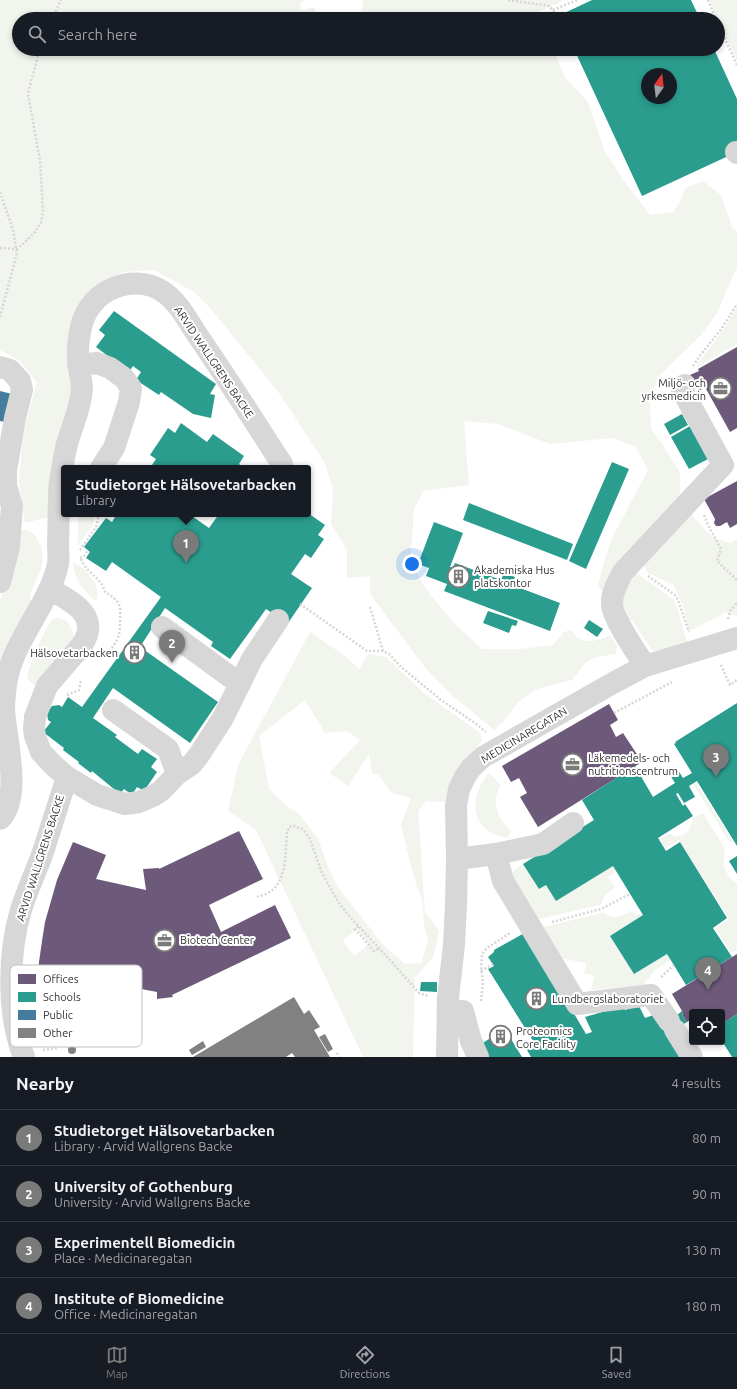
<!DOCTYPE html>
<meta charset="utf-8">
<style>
:root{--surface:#171b24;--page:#20242c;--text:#f1f3f6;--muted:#9ea1a6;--line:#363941;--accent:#7a7a7a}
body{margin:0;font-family:Ubuntu,sans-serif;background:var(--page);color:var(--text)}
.controls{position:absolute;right:12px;bottom:12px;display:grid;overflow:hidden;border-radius:4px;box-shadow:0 2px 6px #0003}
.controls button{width:36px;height:36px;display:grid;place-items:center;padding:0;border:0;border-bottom:1px solid var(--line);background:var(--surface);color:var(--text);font:20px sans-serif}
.compass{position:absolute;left:641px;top:68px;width:36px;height:36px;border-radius:50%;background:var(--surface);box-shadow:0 2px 6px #0003;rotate:14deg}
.you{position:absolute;left:412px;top:564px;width:14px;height:14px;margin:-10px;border:3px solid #fff;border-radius:50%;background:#1a73e8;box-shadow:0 0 0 6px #1a73e833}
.badge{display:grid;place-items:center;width:26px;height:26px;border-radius:50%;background:var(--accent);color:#fff;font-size:13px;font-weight:700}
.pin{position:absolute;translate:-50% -33px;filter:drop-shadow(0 1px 2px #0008)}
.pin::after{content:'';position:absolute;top:21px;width:14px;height:12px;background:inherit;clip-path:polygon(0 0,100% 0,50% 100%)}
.popup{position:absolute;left:61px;top:465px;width:250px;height:52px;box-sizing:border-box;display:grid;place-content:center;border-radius:4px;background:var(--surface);filter:drop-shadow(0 1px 3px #0005);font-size:13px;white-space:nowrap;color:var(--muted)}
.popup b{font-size:15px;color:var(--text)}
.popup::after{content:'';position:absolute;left:50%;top:100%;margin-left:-8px;border:8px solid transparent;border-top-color:var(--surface)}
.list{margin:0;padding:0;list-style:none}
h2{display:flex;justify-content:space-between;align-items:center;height:52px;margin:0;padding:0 16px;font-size:17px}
h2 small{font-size:13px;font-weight:400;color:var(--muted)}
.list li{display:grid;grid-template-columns:26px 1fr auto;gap:12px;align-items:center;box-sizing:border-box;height:56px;padding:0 16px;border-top:1px solid var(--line)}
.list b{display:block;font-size:15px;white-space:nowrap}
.list p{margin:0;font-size:13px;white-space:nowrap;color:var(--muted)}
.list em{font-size:13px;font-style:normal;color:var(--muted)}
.icon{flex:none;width:22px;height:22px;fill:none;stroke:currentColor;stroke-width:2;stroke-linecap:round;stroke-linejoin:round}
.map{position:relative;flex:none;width:737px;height:1057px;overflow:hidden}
.search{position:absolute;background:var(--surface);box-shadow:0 2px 6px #0003;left:12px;right:12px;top:12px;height:44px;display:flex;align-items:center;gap:10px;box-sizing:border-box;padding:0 14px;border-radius:22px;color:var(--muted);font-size:15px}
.sheet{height:276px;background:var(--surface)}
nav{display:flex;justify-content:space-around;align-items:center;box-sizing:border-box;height:56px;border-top:1px solid var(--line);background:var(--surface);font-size:11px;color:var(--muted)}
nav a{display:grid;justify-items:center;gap:2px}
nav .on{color:var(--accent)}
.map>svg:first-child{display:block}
.green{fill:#f1f5ed;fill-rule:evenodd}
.offices{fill:#6d597a}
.schools{fill:#2a9d8f;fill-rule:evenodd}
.public{fill:#457b9d}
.building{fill:#818181}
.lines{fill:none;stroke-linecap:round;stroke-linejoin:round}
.path{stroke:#d6d6d6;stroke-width:2.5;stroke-dasharray:2 2;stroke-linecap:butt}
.minor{stroke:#d7d7d7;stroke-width:22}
.labels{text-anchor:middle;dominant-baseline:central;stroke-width:4;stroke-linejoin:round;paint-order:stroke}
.street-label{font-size:11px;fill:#333;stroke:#fff}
.poi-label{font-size:11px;fill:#333;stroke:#fff;text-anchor:start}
.key{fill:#fff;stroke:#c2c2c2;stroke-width:1}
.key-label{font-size:11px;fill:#333}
</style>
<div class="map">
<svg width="737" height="1057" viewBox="0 0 737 1057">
<rect width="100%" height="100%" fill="#fff"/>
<path class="green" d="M0,0H304L300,3L301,11L314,7L318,17L323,19H19V49H553L565,77L588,102L605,152L624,181L650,215L673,212L680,202L685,188L703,181L721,195L733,229L737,231V269L735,271L717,313L701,335L658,377L650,400L651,429L661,442L680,473V497L694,518L713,538L731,543L737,539V616L725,613L688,632L684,608L674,585L648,573L643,563L603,591L599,588L598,585L604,562L612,538L648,470L636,447L612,438L550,444L498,424L464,421L469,485L423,491L414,509L410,563L429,593L454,623L482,649H521L553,645L564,632L571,630C581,646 595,642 610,635L617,645L616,654L596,657L586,662L572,680L537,689L518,702L503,722L494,730L453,696L426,669L370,594V576L347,578V550L331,524L333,490L325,463L279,393L211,309L194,292L154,270L124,272L96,286L74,382L52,516L25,523L19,482L23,434L37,382L20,361L0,350Z
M363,0H565L538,12L541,19H360L356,15L362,11Z
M709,0H737V61Z
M737,307V344L694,369L725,327Z
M79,514H96L93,525L77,546Z
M27,530C34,532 36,536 39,542C52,571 27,583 31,604L0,668V601L12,567L17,531Z
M73,563C85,566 103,587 96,600H94C83,589 74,579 73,563Z
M635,572L673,599L677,607L687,642L664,650L654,651L649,646L632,620L626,621C620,599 623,591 635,572Z
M54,618H59L67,621L71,628L74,636L72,642L50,665L35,686L27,679L28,672C32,661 46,623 54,618Z
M310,632L345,656L359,669L368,654L386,657L424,693L480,733L482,740L476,748L466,758L449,783L445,802L426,801L418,811L425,911L439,931L433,958L415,977L413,1057H363L256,830L228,811L238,765ZM305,700L325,733L347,731L360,740L329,773L348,786L369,754L372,774L379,775L391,793L411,798L401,825L414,878L422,900L424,924L428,941L421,963L405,964L384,946L337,886L326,862L318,838L298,813L288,807L269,789L259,736ZM357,929L369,944L356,955L352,954L344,942V939Z
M489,773L501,785C490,801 497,818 511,830L508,838C471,833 466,799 489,773Z
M696,783L733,841L730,843L693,784Z
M703,813L725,849C722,863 724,876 737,883V950L731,953L716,928L729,919L679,840L666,848L659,839L669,833L675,837C688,835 690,830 693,818Z
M523,864L539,889L546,885L613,866L616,871L608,877L615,887L604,896L602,903L599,905L539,919L533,917L530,905L509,880L510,874Z
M631,911L636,915L642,913L643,915L610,936L634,974L667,954L671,960L655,970L643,985L591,990L594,976L584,973L586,963L555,957L541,934L544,927L601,913H605C614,921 622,916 631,911Z"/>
<path class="offices" d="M737,347V428L730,432L705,387L699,391L690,375L699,371L698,369Z
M737,481V524L730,528L727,522L720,526H716L714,523L715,519L704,499Z
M609,704L618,720L610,725L616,737L623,733L642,762L538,827L520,797L527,793L519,778L511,782L502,766Z
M239,831L263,879L209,905L221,932L275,905L291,938L172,995L173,997L157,999V992L89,979L91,1045L40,1046L37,1004L39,962L42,941L45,922L57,880L73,842L106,855L96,879L146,890L143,869L159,868V869Z
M737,954V1014L722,1024V1012H692V1019L687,1022L683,1016L682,1011L672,994Z"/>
<path class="schools" d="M592,0H691L700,19H560L558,16Z
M574,49H714L737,99V152L642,196ZM647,74H671V98H647Z
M114,311L216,384L210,394L215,395L211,418L193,414L161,392L159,395L136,380L141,372L133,366L129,372L96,347L105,335L99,330Z
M682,414L688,425L670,435L664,424Z
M181,423L207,442L213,434L244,456L239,464L245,468H150L156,459L150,455L168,428L175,433Z
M690,426L708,459L689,469L671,437Z
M612,462L629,469L586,569L569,561Z
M469,503L573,544L567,560L463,520Z
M308,513L325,525L318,535L324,539L311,558L305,554L291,574L312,588L286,626L278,617L266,609L230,659L211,646L213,642L165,608L140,647L218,702L190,743L113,688L93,718L117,735L115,737L138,754L142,749L157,759L151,767L157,772L144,791L137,787L132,795L124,789L120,794L92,771L91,773L78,763L79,762L63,750L64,748L43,732L51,722L48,720L47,713L52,706L59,705L62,707L68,697L82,707L161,597L112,562L106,571L86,558L90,552L84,547L106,518L112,522L115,517L112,514H189L209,528L219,514H308Z
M434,522L463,533L450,567L453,568L455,563L501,580L504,573L515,577L512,585L560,603L550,631L444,591L447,584L426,576L429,568L418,564Z
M488,611L518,621L516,626L512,625L509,633L483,623Z
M589,620L603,629L597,637L584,628Z
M737,703V846L697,781L689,786L695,797L684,803L678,793L676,794L683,806L685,804L693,816L658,838L666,851L680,842L727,918L713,928L732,957L686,985L667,954L634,974L610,936L643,915L613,866L556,901L546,885L539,889L523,864L594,820L582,800L635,766L653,797L675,783L670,775L678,770L683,778L692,773L674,744L676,743L675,742Z
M737,856V874L729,861Z
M526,932L586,1034L592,1032L585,1017L623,1006L625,1010L639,1006L645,1018L659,1013L676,1016L682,1011L683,1016L687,1022L671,1032L686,1057H531L527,1050L535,1044L488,969L494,966L488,957L494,952V950Z
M421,982H437V992L420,991Z
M737,1014V1057H732L722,1041V1024Z
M505,1029L522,1057H488L481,1044Z"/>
<path class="public" d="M0,391L12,394L5,422L0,421Z"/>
<path class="building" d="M294,997L304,1014L309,1010L320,1027L314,1030L330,1057H295L292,1053L286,1057H193Z
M325,1034L333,1049L328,1052L319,1037Z
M203,1041L206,1047L192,1055L189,1050Z
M68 1050a4 4 0 1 1 8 0a4 4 0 1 1-8 0Z"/>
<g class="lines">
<path class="path" d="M508,0L550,6L557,19
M708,0L716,19
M553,10L577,0
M52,19L61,0
M718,23L737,65
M0,192L13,230L17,253L0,317
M0,248L16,249L22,245L35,232L41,222L43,211L40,161L28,94L29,89L40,49
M693,366L702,353L722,328L737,304
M704,515L708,525L721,549L717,561L737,580
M80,550L96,527L99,514
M80,558L84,556L88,550
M81,559C86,573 102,578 105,592C110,595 117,599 119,605C121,608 120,614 120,618C121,638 116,647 99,658
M648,576L675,595L678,600L689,632
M300,604L367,651H383L389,654L401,667L441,700L475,723L486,732
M370,607L383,651
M728,619L730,611L737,603
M721,665L730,685L737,680
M67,695L79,690L81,680
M614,713L672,682
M257,897C261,896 267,894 271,891C287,880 285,851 287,834L289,827L294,826L302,829L309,837L322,873L339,903L350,917L390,960L419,993L428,996
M552,922L601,909L630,894
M358,926L355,929L374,951L379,948
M481,971L493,964
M661,977L674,965
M481,1001L483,983L481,968L482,954L487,948L510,933
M43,1050L57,1048V1045
M337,1053L339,1057"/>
<path class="minor" d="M736,152L737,153
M78,365L97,363L110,368L124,378L131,388L129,402L114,448L101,468
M0,367L10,370L20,381L22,390L15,418L6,471V486L12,506L9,547L0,582
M50,589C72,602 101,615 82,645L47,686L35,717L34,729L35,736L41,752L54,766L67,777L97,795L125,804L139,802L153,796L161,791L177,774L192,764L199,755L223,718L252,659L278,620
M162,627L240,684
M645,666C637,653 613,619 612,605C611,594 618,581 623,572L723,465L682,390L685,385
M113,710L168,749L177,774
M0,819C22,798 6,738 4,710C4,702 5,693 6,685C11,642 49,606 58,564C59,557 58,550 58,543C59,523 58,501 60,481C62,469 64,456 67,444C72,426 81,408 82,388C82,382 80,375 79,368C77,355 78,340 81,327C85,309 98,294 114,288C129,281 148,282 162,291C178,301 188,321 198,336C227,378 254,421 282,464
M496,854L503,881L577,1004L651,995L669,1021
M457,859L496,854L543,844L573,823
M448,1012L463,1011L471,1041L478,1057
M675,1030L692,1057
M24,1057C7,1015 8,953 21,910C27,890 36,872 43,852C51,827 59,802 67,777
M447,1057L448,998L454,945L456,904L457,859L456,805L459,789L465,777L471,768L483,757L613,683L645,666L737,638"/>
</g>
<defs>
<symbol id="office-ring" viewBox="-11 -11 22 22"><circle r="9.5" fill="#fff" stroke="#7a7a7a" stroke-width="1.5"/><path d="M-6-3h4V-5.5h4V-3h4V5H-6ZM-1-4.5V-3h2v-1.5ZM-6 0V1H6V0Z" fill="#7a7a7a"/></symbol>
<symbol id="building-ring" viewBox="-11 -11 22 22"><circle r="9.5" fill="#fff" stroke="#7a7a7a" stroke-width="1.5"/><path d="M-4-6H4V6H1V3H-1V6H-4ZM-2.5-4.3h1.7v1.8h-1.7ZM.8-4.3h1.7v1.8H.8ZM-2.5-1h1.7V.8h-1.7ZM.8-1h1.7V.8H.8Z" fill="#7a7a7a"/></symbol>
</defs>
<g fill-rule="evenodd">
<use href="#office-ring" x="708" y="376" width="25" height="25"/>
<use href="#building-ring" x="446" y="564" width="25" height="25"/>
<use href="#building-ring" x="122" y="640" width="25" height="25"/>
<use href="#office-ring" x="560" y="752" width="25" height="25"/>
<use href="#office-ring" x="152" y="928" width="25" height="25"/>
<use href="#building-ring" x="524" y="986" width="25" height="25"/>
<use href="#building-ring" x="488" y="1024" width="25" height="25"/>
</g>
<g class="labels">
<g class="street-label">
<text transform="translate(214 362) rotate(56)">ARVID WALLGRENS BACKE</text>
<text transform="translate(524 735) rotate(-31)">MEDICINAREGATAN</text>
<text transform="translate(40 858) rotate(-72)">ARVID WALLGRENS BACKE</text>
</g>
<g class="poi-label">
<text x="706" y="383" text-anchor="end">Miljö- och<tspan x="706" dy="13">yrkesmedicin</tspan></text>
<text x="474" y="570">Akademiska Hus<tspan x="474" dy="13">platskontor</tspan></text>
<text x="118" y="653" text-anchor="end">Hälsovetarbacken</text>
<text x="588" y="758">Läkemedels- och<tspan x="588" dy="13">nutritionscentrum</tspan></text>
<text x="180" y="940">Biotech Center</text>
<text x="552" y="999">Lundbergslaboratoriet</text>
<text x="516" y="1031">Proteomics<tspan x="516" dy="13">Core Facility</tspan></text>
</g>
</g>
<rect x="10" y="965" width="132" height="82" rx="6" class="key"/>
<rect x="18" y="974" width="18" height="10" fill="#6d597a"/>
<rect x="18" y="992" width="18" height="10" fill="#2a9d8f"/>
<rect x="18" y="1010" width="18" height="10" fill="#457b9d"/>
<rect x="18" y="1028" width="18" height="10" fill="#818181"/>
<g class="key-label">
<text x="43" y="983">Offices</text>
<text x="43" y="1001">Schools</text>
<text x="43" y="1019">Public</text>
<text x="43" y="1037">Other</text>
</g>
</svg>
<div class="controls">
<button><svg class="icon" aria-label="locate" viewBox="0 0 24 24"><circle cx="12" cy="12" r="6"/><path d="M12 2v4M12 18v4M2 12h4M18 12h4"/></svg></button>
</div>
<svg class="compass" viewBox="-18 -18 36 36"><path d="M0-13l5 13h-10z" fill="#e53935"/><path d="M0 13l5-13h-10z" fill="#9ea1a6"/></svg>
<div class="you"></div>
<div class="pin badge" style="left:186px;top:563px">1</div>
<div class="popup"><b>Studietorget Hälsovetarbacken</b>Library</div>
<div class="pin badge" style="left:172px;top:663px">2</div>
<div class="pin badge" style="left:716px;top:777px">3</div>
<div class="pin badge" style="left:708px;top:990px">4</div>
<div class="search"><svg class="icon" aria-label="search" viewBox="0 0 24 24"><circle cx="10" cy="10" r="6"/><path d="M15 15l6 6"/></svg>Search here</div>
</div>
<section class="sheet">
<h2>Nearby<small>4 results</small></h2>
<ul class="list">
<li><span class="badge">1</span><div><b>Studietorget Hälsovetarbacken</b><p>Library · Arvid Wallgrens Backe</p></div><em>80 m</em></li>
<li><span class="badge">2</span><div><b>University of Gothenburg</b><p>University · Arvid Wallgrens Backe</p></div><em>90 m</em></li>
<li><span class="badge">3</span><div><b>Experimentell Biomedicin</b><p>Place · Medicinaregatan</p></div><em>130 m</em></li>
<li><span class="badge">4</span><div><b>Institute of Biomedicine</b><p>Office · Medicinaregatan</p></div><em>180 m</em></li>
</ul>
</section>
<nav>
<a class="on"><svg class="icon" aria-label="map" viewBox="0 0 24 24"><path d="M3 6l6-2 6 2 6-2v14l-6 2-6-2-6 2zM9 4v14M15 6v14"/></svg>Map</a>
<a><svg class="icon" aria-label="directions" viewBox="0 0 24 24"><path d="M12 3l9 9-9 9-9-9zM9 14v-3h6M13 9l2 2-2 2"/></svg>Directions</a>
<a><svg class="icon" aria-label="saved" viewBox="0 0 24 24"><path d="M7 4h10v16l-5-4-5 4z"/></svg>Saved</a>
</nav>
